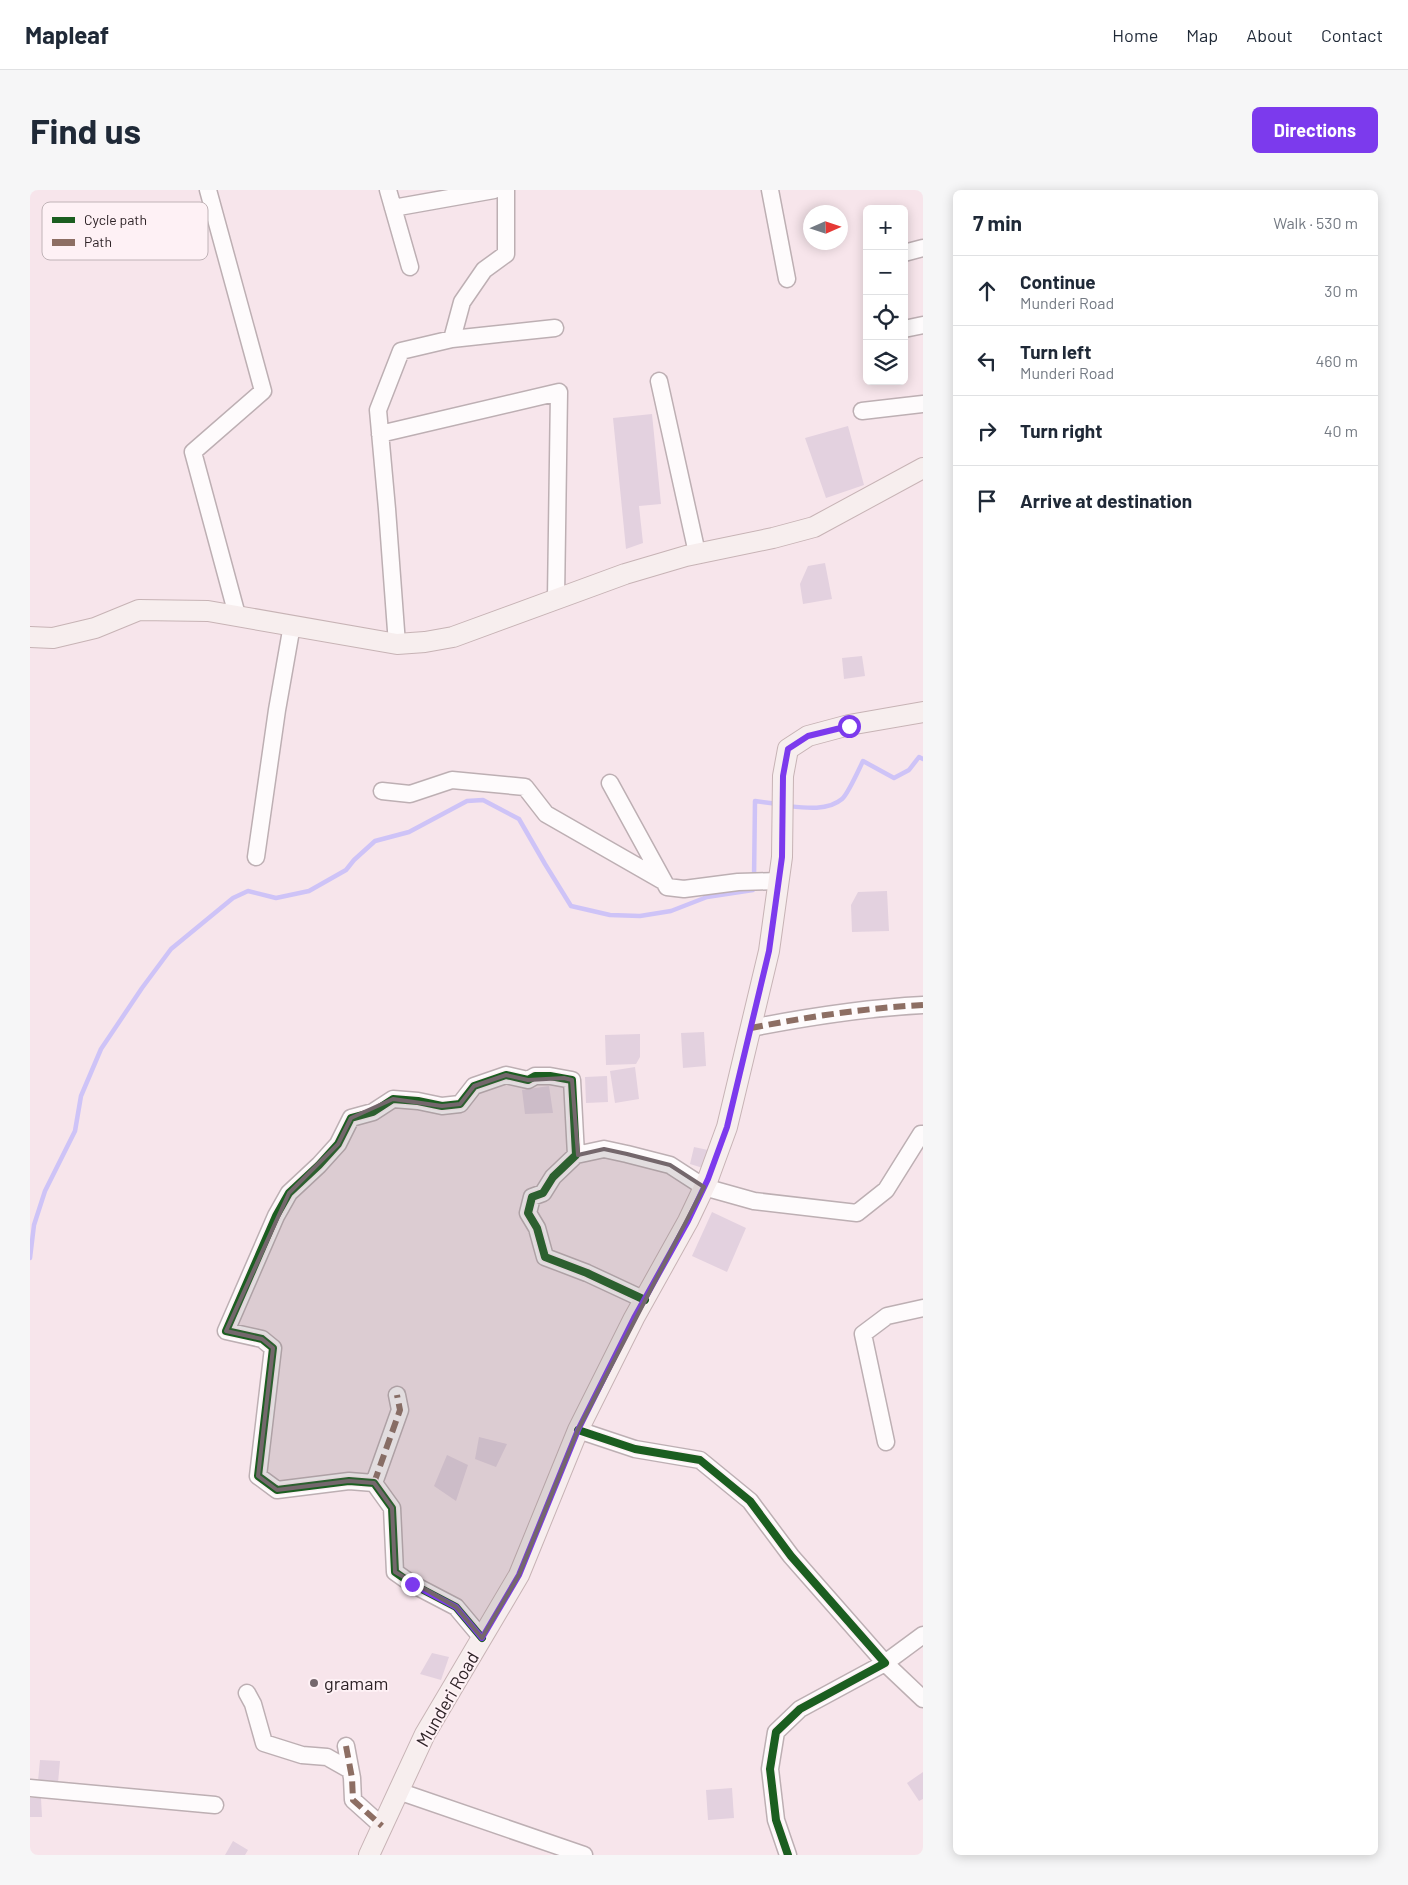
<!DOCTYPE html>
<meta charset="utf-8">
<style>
:root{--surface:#fff;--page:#f6f6f7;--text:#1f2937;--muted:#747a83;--line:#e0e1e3;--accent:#7c3aed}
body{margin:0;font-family:Barlow,sans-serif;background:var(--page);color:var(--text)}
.controls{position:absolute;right:15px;top:15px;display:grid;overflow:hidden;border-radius:8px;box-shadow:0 2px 12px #0003}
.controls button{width:45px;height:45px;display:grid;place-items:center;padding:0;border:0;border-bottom:1px solid var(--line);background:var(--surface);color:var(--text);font:25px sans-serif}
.compass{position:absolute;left:773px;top:15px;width:45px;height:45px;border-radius:50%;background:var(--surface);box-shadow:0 2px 12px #0003;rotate:87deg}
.stop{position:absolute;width:15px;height:15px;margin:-11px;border:4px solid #7c3aed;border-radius:50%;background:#fff}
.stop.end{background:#7c3aed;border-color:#fff;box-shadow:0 1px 5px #0008}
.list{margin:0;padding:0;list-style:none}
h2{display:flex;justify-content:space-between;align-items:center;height:65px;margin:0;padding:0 20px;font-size:21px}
h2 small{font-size:16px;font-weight:400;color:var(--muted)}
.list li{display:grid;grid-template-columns:32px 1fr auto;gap:15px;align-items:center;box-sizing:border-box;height:70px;padding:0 20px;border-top:1px solid var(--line)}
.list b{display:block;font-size:19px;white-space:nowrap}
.list p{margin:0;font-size:16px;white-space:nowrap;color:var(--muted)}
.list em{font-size:16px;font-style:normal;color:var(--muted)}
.icon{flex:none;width:28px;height:28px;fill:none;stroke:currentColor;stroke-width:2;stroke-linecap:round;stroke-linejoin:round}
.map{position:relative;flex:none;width:893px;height:1665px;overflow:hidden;border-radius:8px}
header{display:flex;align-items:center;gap:30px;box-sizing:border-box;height:70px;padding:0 25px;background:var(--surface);border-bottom:1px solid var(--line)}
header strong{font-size:24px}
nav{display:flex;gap:28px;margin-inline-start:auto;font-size:18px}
.intro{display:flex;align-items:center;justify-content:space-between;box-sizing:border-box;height:120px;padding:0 30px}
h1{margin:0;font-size:35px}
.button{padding:12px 22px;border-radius:8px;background:var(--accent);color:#fff;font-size:18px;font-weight:700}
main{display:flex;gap:30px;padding:0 30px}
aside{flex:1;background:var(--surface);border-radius:8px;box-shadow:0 2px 12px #0003}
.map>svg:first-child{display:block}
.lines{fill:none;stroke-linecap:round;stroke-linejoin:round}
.stream{stroke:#cec3f7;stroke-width:4.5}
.building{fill:#e3d1df}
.minor-casing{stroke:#bdafb3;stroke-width:19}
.major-casing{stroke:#c7b3b5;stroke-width:22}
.minor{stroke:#fefbfc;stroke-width:16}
.major{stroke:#f7eeee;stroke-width:20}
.quiet{stroke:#8d6e63;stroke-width:6;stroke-dasharray:12 6;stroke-linecap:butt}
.cycleway-casing{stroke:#fef1f5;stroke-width:11}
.cycleway{stroke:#1b5e20;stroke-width:8}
.route{stroke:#7c3aed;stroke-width:6}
.marked{fill:#74676c;fill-opacity:0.2;stroke:#74676c;stroke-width:4;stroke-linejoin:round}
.poi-dot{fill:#74676c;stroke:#fef1f5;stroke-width:2}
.labels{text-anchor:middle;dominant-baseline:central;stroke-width:4;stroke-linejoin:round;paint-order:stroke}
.poi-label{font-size:18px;fill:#2e2327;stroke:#fef1f5;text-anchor:start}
.street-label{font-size:18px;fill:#2e2327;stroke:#fef1f5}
.key{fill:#fef1f5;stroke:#c0b3b7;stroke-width:1}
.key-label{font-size:14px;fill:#2e2327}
</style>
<header>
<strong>Mapleaf</strong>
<nav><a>Home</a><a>Map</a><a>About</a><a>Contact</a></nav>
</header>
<div class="intro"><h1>Find us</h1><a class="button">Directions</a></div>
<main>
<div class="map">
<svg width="893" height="1665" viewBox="0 0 893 1665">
<rect width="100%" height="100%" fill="#f7e5eb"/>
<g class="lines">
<path class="stream" d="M758,616C775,618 798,621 812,609C818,604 829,579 833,571L864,588L879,580L889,567L893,569
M724,689L725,611L748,614
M0,1068L4,1035L15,1001L45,941L51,906L71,859L112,798L141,759L203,708L218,701L246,708L279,701L316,680L324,670L345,651L379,642L437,611L453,610L489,629L515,674L541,716L580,725L610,726L641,721L677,707L723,700L724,697"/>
</g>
<path class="building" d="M622,224L631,314L609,316L613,353L596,359L583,228Z
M818,236L834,295L796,308L775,248Z
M795,373L802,409L773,414L770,394L778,376Z
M832,466L835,486L814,489L812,468Z
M857,701L859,741L822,742L821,715L828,702Z
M674,842L676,876L653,878L651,843Z
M610,844V867L606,874L576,875L575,845Z
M605,877L609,909L585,913L580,881Z
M577,886L578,912L556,913L555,887Z
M519,896L523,923L495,924L492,900Z
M664,957L678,960L673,978L660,974Z
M682,1022L716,1038L697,1082L662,1066Z
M449,1247L477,1254L466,1277L445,1269Z
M417,1265L438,1275L426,1311L404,1296Z
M402,1463L419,1467L411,1490L390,1484Z
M10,1570L30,1571L28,1593L8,1591Z
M893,1582V1609L889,1611L877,1593Z
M702,1598L704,1628L678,1630L676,1600Z
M0,1608H11L12,1627H0Z
M203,1651L218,1660L215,1665H195Z"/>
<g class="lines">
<defs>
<path id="minor" d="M178,0L233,201L163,262L207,425
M358,0L380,77
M740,0L757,89
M363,18L464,0
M874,63L893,58
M874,139L893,135
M422,149L525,138
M629,191L667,363
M832,221L893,214
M350,244L529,202L526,409
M367,454L357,319L348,220L371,161L422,149L432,112L454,80L476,64V0
M580,593L637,697L654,699L708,692L749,691
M352,601L380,604L422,590L495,597L516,624L633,691
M226,667L247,520L262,435
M721,838C777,827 835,818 893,815
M546,965L574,959L597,964L640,975L674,997L724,1011L827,1023L856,1000L891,944H893
M548,1240L605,1259L670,1270L720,1311L761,1366L855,1473L770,1519L746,1542L740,1579L746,1630L758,1665
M856,1252L833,1144L857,1126L893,1118
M344,1293L370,1220L367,1205
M893,1445L855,1473L893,1509
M452,1448L426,1417L382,1394L365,1382L362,1318L344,1293L319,1291L247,1300L228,1286L243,1158L232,1149L196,1141L246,1026L259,1003L289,975L308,954L321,928L343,922L363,909L388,911L412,916L430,914L444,896L476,885L498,890L505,886H520L542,890L546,965L523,987L513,1003L502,1007L498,1023L507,1038L515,1067L557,1083L615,1110
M217,1503L223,1514L234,1553L272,1565L297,1567L320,1580
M316,1556L322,1588L323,1610L352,1636
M0,1598L185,1615
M368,1601L554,1665"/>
<path id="major" d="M0,447L23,448L65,438L109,420L178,421L367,454L395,452L423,447L595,384L656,366L743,348L784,337L893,278
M339,1665L395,1544L489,1385L548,1240L604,1128L658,1031L678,989L697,937L739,761L752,667L753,586L758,559L778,546L819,535L893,522"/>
</defs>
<use href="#minor" class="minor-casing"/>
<use href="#major" class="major-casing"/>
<use href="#minor" class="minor"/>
<use href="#major" class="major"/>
<path class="quiet" d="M721,838C777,827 835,818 893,815
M344,1293L370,1220L367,1205
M316,1556L322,1588L323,1610L352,1636"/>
<defs>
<path id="cycleway" d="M548,1240L605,1259L670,1270L720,1311L761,1366L855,1473L770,1519L746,1542L740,1579L746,1630L758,1665
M452,1448L426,1417L382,1394L365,1382L362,1318L344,1293L319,1291L247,1300L228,1286L243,1158L232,1149L196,1141L246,1026L259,1003L289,975L308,954L321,928L343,922L363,909L388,911L412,916L430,914L444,896L476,885L498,890L505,886H520L542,890L546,965L523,987L513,1003L502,1007L498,1023L507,1038L515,1067L557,1083L615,1110"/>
</defs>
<use href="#cycleway" class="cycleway-casing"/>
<use href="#cycleway" class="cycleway"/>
</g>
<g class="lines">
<path class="route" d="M382,1394L426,1417L452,1448L489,1385L548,1240L604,1128L658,1031L678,989L697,937L739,761L752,667L753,586L758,559L778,546L819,536"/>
</g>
<path class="marked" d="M476,885L498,890L534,888L542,890L548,965L574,959L597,964L640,975L674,997L548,1240L489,1385L452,1448L426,1417L365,1382L362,1318L344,1293L319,1291L247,1300L228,1286L243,1158L232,1149L196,1141L259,1003L308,954L321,928L363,909L412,916L430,914L444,896Z"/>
<circle class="poi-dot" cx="284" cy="1493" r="5"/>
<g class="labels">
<g class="poi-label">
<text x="294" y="1493">gramam</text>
</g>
<g class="street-label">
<text transform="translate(417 1509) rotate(-60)">Munderi Road</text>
</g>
</g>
<rect x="12" y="12" width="166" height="58" rx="8" class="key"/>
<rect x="22" y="27" width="23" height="6" fill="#1b5e20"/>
<rect x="22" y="49" width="23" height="7" fill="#8d6e63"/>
<g class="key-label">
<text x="54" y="35">Cycle path</text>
<text x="54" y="57">Path</text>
</g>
</svg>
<div class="controls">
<button>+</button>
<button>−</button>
<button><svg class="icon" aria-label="locate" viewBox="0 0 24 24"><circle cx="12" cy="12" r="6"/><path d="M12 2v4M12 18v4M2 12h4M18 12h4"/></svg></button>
<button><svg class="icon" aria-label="layers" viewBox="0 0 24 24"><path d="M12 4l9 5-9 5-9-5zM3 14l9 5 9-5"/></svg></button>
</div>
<svg class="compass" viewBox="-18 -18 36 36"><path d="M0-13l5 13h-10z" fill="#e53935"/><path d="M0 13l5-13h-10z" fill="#747a83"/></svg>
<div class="stop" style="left:819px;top:536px"></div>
<div class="stop end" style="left:382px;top:1394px"></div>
</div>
<aside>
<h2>7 min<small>Walk · 530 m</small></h2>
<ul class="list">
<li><svg class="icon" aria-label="ahead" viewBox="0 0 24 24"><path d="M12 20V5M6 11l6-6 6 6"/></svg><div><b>Continue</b><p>Munderi Road</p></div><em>30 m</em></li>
<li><svg class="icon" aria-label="left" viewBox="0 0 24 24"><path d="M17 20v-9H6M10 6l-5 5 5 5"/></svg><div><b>Turn left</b><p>Munderi Road</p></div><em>460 m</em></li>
<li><svg class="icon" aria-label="right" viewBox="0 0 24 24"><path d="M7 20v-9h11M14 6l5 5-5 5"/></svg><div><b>Turn right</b></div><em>40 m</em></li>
<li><svg class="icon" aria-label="arrive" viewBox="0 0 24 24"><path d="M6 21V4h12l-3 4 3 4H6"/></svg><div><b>Arrive at destination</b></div></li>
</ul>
</aside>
</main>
